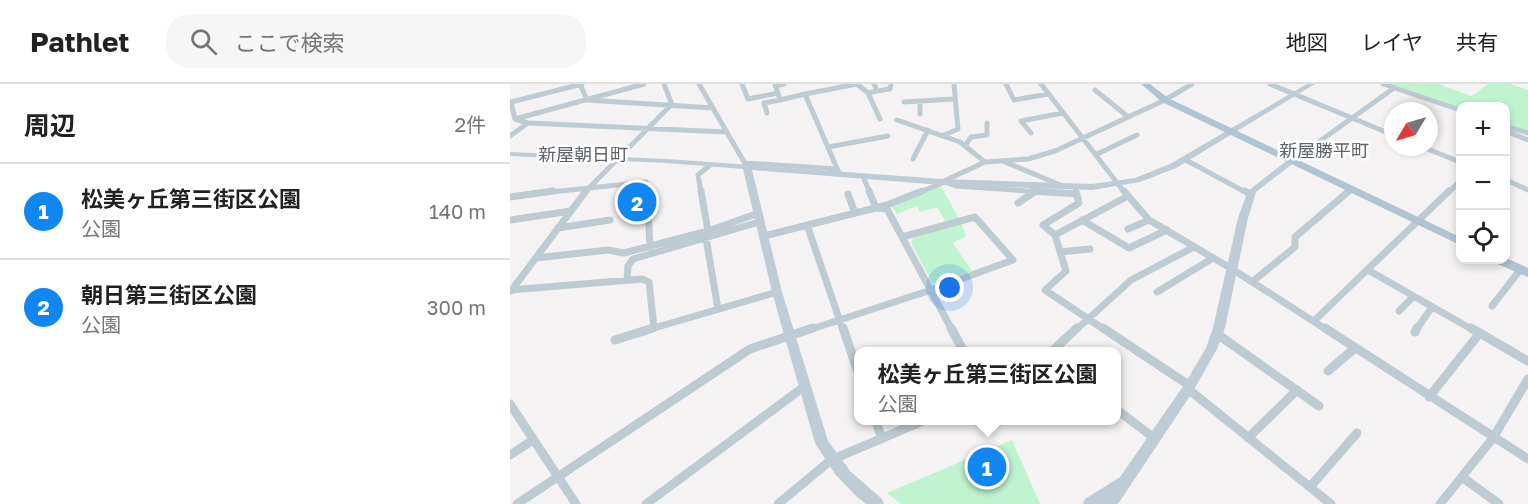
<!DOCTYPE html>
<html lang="ja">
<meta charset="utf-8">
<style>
:root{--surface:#fff;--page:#f6f6f6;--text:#222;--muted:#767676;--line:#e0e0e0;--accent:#0f86f2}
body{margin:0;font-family:"Golos Text","Noto Sans JP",sans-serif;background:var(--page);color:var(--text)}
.controls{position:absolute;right:18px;top:18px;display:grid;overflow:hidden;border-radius:12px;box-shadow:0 3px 9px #0003}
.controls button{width:54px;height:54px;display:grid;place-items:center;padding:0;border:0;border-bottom:2px solid var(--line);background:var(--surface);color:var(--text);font:30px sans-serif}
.compass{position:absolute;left:874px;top:18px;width:54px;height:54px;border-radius:50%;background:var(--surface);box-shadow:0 3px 9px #0003;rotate:232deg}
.you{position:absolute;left:440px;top:204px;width:21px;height:21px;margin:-15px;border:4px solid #fff;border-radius:50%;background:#1a73e8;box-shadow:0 0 0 9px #1a73e833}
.badge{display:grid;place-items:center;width:39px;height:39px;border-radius:50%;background:var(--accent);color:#fff;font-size:20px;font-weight:700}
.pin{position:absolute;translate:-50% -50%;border:3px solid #fff;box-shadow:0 2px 6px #0006}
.popup{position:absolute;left:344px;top:263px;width:267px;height:78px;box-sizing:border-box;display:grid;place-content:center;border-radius:12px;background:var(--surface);filter:drop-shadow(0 2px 4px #0005);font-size:20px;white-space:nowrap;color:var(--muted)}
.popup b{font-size:22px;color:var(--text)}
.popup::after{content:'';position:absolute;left:50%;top:100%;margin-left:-12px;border:12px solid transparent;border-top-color:var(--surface)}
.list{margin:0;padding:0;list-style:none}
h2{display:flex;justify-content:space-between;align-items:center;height:78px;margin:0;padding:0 24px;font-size:26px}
h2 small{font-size:20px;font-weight:400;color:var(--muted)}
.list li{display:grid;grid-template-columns:39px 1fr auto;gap:18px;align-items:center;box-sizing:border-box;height:96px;padding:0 24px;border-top:2px solid var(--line)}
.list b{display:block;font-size:22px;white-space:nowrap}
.list p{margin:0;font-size:20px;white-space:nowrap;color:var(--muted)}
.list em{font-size:20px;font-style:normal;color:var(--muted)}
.icon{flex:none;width:33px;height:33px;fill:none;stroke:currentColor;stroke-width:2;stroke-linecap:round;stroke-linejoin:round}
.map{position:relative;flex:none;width:1018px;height:420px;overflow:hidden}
header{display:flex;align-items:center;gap:36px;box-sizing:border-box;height:84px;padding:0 30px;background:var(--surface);border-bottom:2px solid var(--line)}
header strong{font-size:28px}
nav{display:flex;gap:33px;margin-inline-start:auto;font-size:21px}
.search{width:420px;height:54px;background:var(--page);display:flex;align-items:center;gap:15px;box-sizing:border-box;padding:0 21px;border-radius:24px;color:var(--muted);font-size:22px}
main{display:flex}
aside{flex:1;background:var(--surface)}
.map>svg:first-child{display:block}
.green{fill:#c0f3cf}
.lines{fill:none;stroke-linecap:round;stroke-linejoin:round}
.street-far2{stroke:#bfcbd2;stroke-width:5}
.street-far1{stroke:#bfcbd2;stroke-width:7}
.street{stroke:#bfcbd2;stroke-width:9}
.secondary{fill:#bfccd6;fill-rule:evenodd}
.primary{fill:#b1c4d2;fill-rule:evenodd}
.labels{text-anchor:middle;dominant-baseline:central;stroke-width:5;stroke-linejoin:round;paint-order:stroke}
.far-quarter-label{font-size:18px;fill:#5e6368;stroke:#fff}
</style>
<header>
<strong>Pathlet</strong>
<div class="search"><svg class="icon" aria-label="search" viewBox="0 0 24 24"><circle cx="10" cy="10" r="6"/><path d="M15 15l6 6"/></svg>ここで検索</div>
<nav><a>地図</a><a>レイヤ</a><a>共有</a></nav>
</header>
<main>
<aside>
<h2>周辺<small>2件</small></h2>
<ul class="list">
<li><span class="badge">1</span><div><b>松美ヶ丘第三街区公園</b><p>公園</p></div><em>140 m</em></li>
<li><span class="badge">2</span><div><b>朝日第三街区公園</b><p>公園</p></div><em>300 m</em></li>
</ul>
</aside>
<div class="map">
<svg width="1018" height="420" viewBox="0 0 1018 420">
<rect width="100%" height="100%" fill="#f4f2f2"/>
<path class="green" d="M881,0H928L962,12L978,0H1000L1018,6V47L996,39V22L950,24Z
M425,103L432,104L449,135L436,139L427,123L410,128L407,122L387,130L382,123Z
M451,139L456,152L443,159L462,187L423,200L401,159L404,152Z
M502,356L530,420H391L377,409Z"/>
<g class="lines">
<path class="street-far2" d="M70,0L77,16L203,24
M189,0L237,83
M232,0L238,15L268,9
M265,0L270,16L295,10L329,89
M364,0L367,7L380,5L381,0
M496,0L504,16L538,10
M531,0L615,109
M760,0L883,51
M873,0L950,26
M265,2L274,0
M585,6L617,32
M358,9L370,35
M295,10L347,0L358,9L367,7
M410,17V30
M394,18L444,15
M257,29L254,19L270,16
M5,35L134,0
M387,36L450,58L475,78
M18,39L216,48
M996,42L1018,49
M996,47L1018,56
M521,49L511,37L553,29
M0,52L18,39L5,35L1,18L72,0
M432,52L448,45L444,0
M455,62L461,53L477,51V39
M318,63L378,52
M913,63L950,78
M587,70L627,51
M403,75L418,46
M674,75L737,109
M782,77L884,4
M495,78L553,102
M235,79L327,85
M353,92L360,109
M996,96L1018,106
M432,98L475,78L518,75L545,67L655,16L682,0
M32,109L136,98L137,109
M74,109L160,22L161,18L154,0
M191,109L188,91L200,81
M408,109L435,98L446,102L546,109
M524,109L526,107
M837,109L841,105
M938,109L950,97"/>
<path class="street-far1" d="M137,107L140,163
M191,107L198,147
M359,107L366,124L377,125L442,246
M523,107L567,110
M614,107L639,136L722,185L817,246
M735,107L740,110
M566,108L569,119L533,141L545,151L556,187L535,206L595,246
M338,110L345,129
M0,113L43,107
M508,119L526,107
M0,136L61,127
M572,136L619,164L657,146
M297,141L333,246
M48,144L100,136
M618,145L639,136
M545,151L618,112
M254,152L377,121L412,107
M196,154L208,225
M550,168L580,165
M26,174L98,166L114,169L198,147L246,130
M858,186L963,246
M117,196L118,182L123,175L249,138
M742,198L785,163V153L839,107
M1,206L132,195L139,198L144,244L267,208
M1,207L76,107
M647,208L703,174
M982,222L1010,186
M889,227L903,213
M804,237L939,107
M138,246L144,244
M299,246L421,206L503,176L465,133L392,153
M566,246L621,196L682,164
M906,246L922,223"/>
<path class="street" d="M333,244L348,288
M441,244L454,268
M593,244L680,302
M815,244L1018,375
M961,244L1018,277
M905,248L907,244
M707,250L809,322
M105,256L143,244
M541,268L567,244
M818,287L845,264
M678,305L821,420
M919,313L969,250
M0,320L66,420
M606,325L644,354
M365,336L372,354
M738,354L787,306
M0,371L23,356
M952,393L989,420
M800,403L847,349
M7,420L240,265L303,244
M136,420L295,302
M268,420L321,376L415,336
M930,420L983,354L1018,295"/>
<path class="secondary" d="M797,0H805L666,84L630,98L582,106L432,101L242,86L272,208L318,357L341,388L372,415L374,420H356L346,412L325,390L305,359L262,208L233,85L157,79L0,72V68L157,75L432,95L582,100L625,94L660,80Z
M779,75H785L786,77L746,108L738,134L715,244L707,265L682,309L608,420H573L575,415L610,393L674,301L696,264L703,244L728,134L738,107Z"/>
<path class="primary" d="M631,0H640L658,14L950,153V161L652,18Z
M996,174L1018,184V193L985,179L983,176Z"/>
</g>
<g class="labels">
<g class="far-quarter-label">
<text x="814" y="66">新屋勝平町</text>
<text x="73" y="70">新屋朝日町</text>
</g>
</g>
</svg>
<div class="controls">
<button>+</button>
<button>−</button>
<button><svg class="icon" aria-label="locate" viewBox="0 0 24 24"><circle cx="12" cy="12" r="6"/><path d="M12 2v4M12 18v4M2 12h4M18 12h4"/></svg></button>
</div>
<svg class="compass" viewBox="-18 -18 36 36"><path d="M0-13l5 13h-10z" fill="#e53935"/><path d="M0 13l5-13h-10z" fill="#767676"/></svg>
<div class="you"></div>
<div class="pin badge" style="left:477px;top:383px">1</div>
<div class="popup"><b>松美ヶ丘第三街区公園</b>公園</div>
<div class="pin badge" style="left:127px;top:118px">2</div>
</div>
</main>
